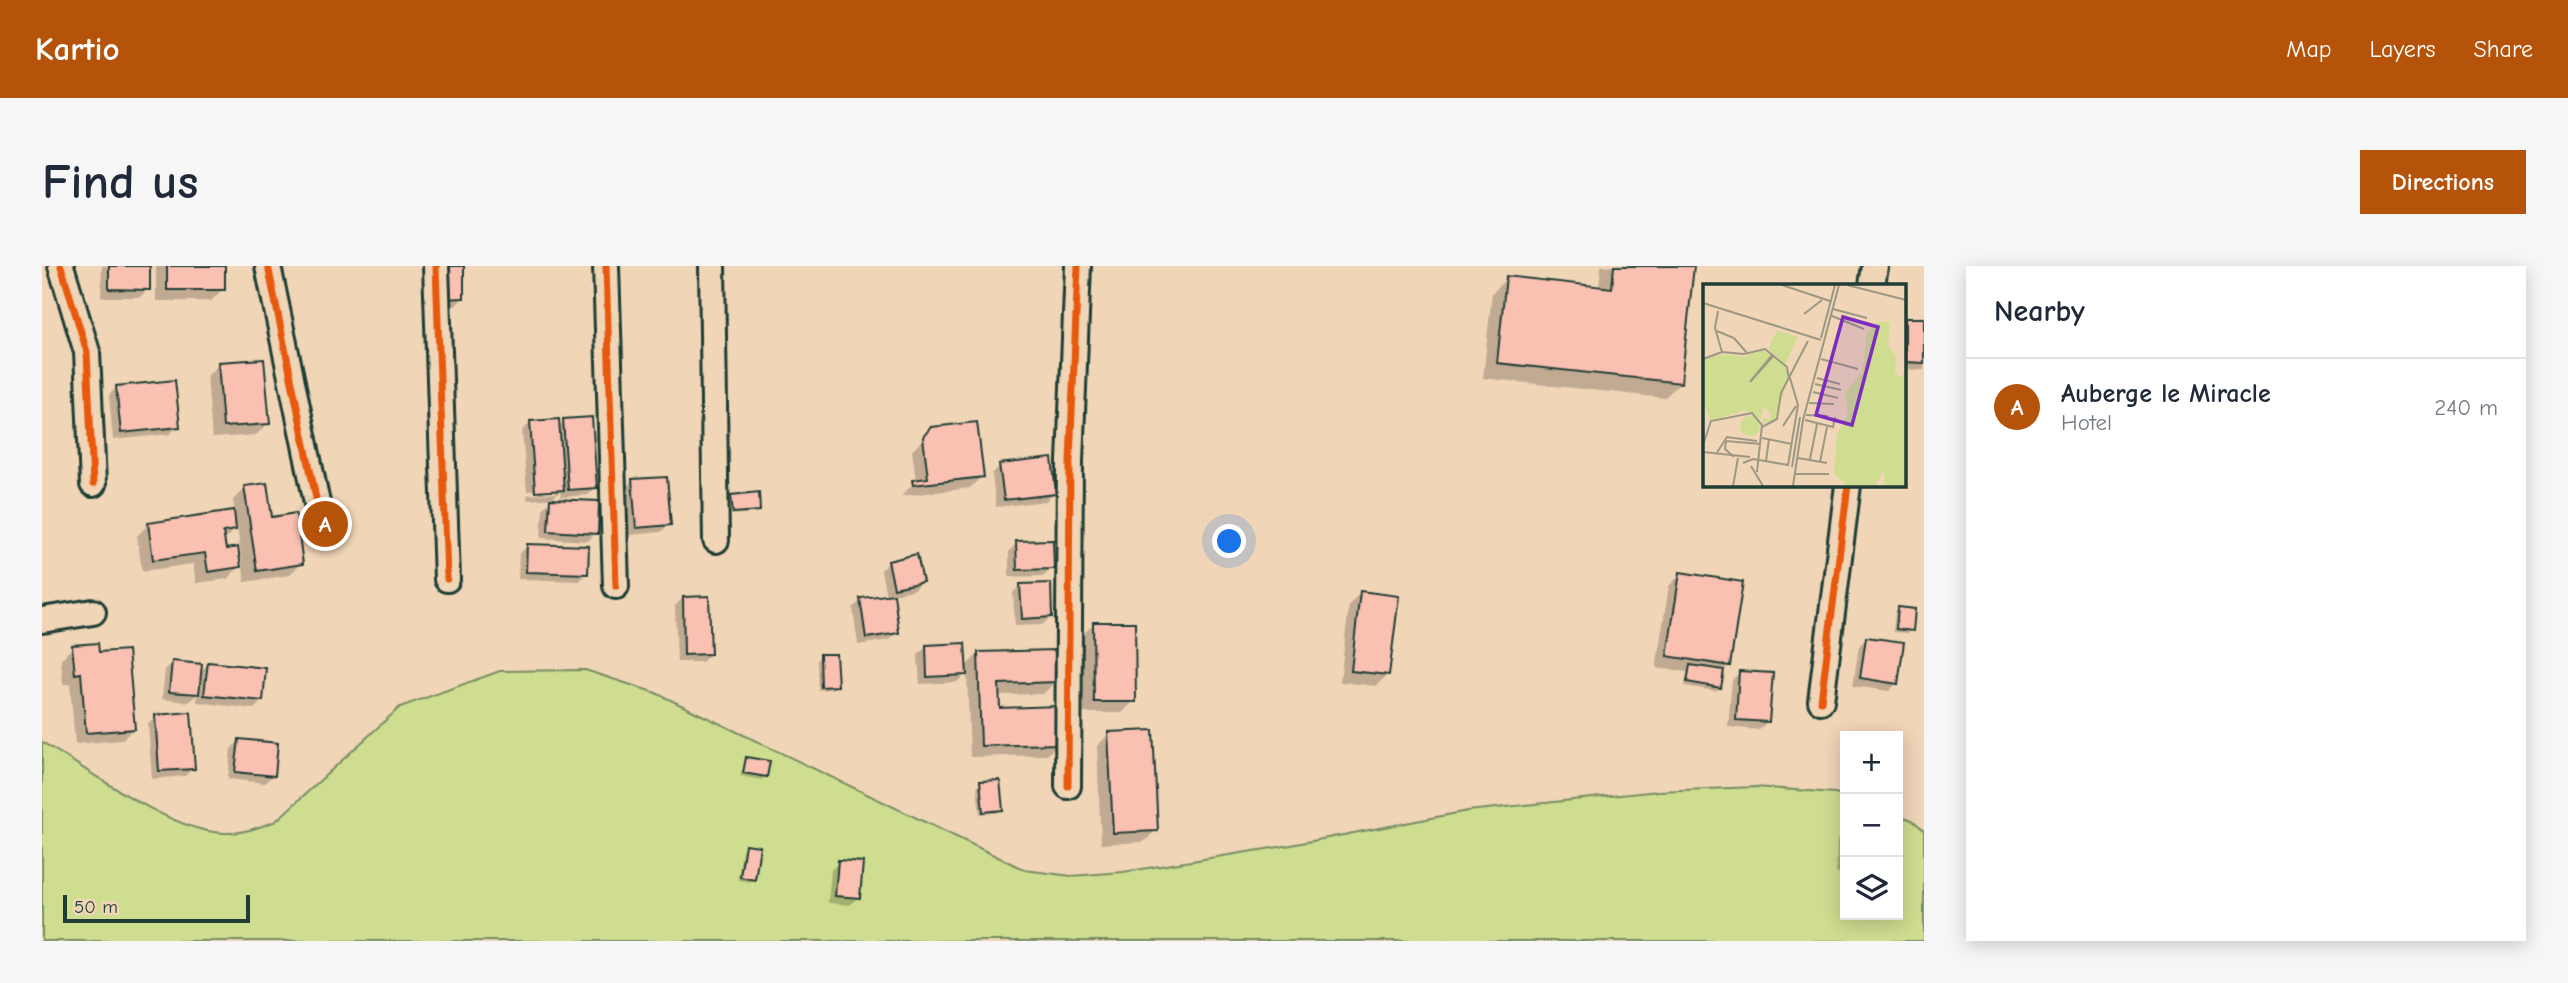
<!DOCTYPE html>
<meta charset="utf-8">
<style>
:root{--surface:#fff;--page:#f6f6f7;--text:#1f2937;--muted:#747a83;--line:#e0e1e3;--accent:#b45309}
body{margin:0;font-family:"Comic Neue",sans-serif;background:var(--page);color:var(--text)}
.controls{position:absolute;right:21px;bottom:21px;display:grid;overflow:hidden;border-radius:0px;box-shadow:0 4px 18px #0003}
.controls button{width:63px;height:63px;display:grid;place-items:center;padding:0;border:0;border-bottom:2px solid var(--line);background:var(--surface);color:var(--text);font:35px sans-serif}
.scale{position:absolute;left:21px;bottom:18px;width:187px;box-sizing:border-box;padding-left:7px;border:4px solid #1f3d34;border-top:0;font-size:19px;line-height:24px;white-space:nowrap;color:#1f3d34;-webkit-text-stroke:5px #f0d5b7;paint-order:stroke}
.you{position:absolute;left:1188px;top:276px;width:24px;height:24px;margin:-18px;border:5px solid #fff;border-radius:50%;background:#1a73e8;box-shadow:0 0 0 10px #1a73e833}
.badge{display:grid;place-items:center;width:46px;height:46px;border-radius:50%;background:var(--accent);color:#fff;font-size:23px;font-weight:700}
.pin{position:absolute;translate:-50% -50%;border:4px solid #fff;box-shadow:0 2px 7px #0006}
.list{margin:0;padding:0;list-style:none}
h2{display:flex;justify-content:space-between;align-items:center;height:91px;margin:0;padding:0 28px;font-size:30px}
h2 small{font-size:23px;font-weight:400;color:var(--muted)}
.list li{display:grid;grid-template-columns:46px 1fr auto;gap:21px;align-items:center;box-sizing:border-box;height:98px;padding:0 28px;border-top:2px solid var(--line)}
.list b{display:block;font-size:26px;white-space:nowrap}
.list p{margin:0;font-size:23px;white-space:nowrap;color:var(--muted)}
.list em{font-size:23px;font-style:normal;color:var(--muted)}
.icon{flex:none;width:38px;height:38px;fill:none;stroke:currentColor;stroke-width:2;stroke-linecap:round;stroke-linejoin:round}
.map{position:relative;flex:none;width:1882px;height:675px;overflow:hidden;border-radius:0px}
header{display:flex;align-items:center;gap:42px;box-sizing:border-box;height:98px;padding:0 35px;background:var(--accent);color:#fff}
header strong{font-size:33px}
nav{display:flex;gap:38px;margin-inline-start:auto;font-size:24px}
.intro{display:flex;align-items:center;justify-content:space-between;box-sizing:border-box;height:168px;padding:0 42px}
h1{margin:0;font-size:49px}
.button{padding:18px 32px;border-radius:0px;background:var(--accent);color:#fff;font-size:24px;font-weight:700}
main{display:flex;gap:42px;padding:0 42px}
aside{flex:1;background:var(--surface);border-radius:0px;box-shadow:0 4px 18px #0003}
.map>svg:first-child{display:block}
.green{fill:#cedd90;stroke:#768d62;stroke-width:2}
.shadow{fill:#0003}
.building{fill:#fac0b2;stroke:#1f3d34;stroke-width:2}
.lines{fill:none;stroke-linecap:round;stroke-linejoin:round}
.minor-casing{stroke:#1f3d34;stroke-width:30}
.minor{stroke:#f0d5b7;stroke-width:24}
.cycleway-casing{stroke:#f0d5b7;stroke-width:11}
.cycleway{stroke:#e8590c;stroke-width:7}
.inset-road{fill:none;stroke:#9c9883;stroke-width:2}
.view{fill:#7b2cbf;fill-opacity:0.15;stroke:#7b2cbf;stroke-width:3.5}
.inset-edge{fill:none;stroke:#1f3d34;stroke-width:3.5}
</style>
<header>
<strong>Kartio</strong>
<nav><a>Map</a><a>Layers</a><a>Share</a></nav>
</header>
<div class="intro"><h1>Find us</h1><a class="button">Directions</a></div>
<main>
<div class="map">
<svg width="1882" height="675" viewBox="0 0 1882 675">
<rect width="100%" height="100%" fill="#f0d5b7"/>
<filter id="ink" filterUnits="userSpaceOnUse"><feTurbulence type="fractalNoise" baseFrequency=".0143" numOctaves="2"/><feDisplacementMap in="SourceGraphic" scale="14" xChannelSelector="R" yChannelSelector="G"/><feConvolveMatrix kernelMatrix="1 2 1 2 8 2 1 2 1" color-interpolation-filters="sRGB"/></filter>
<g filter="url(#ink)">
<path class="green" d="M543,404L614,427L983,604L1029,610L1081,606L1249,579L1426,545L1616,525L1713,521L1793,527L1803,530V649H1856V549L1870,554L1882,564V675H0V476C46,504 130,566 182,567C200,568 218,561 234,555L358,441L458,405Z"/>
<path class="shadow" d="M60,0H107L106,23L98,31H59Z
M114,0H181V23L169,35H114Z
M420,0L421,32L413,40H392Z
M1559,0H1650L1638,117L1622,132L1441,112L1450,27L1465,12L1557,22Z
M1863,53L1882,54V104L1863,103Z
M177,98L226,157L214,169L170,172L165,110Z
M75,121L136,160L128,168L71,174L67,129Z
M522,155L554,221L546,229L519,231L518,225L509,234L554,267L546,275L499,272L501,242L512,232L486,234L485,229L514,227V223L485,225L480,165L488,157L516,161Z
M890,163L940,210L928,222L859,230L874,215L870,185Z
M958,200L1012,227L1004,235L954,241L950,208Z
M590,215L627,258L619,266L586,269L582,223Z
M203,222L259,297L247,309L203,316L195,261L181,275L182,285L197,301L185,313L154,317L151,298L100,305L95,270L107,258L193,246L191,234Z
M690,230L716,244L713,247L688,249L686,234Z
M975,277L1010,302L1002,310L967,311V285Z
M485,280L544,307L537,315L476,313L477,288Z
M847,296L879,316L871,324L850,328L855,366L847,374L816,379L811,342L819,334L844,330L839,304Z
M1639,308L1686,399L1681,405L1674,425L1643,420L1645,406L1614,402L1627,320Z
M979,319L1008,351L1000,359L973,360L971,327Z
M1318,327L1346,408L1334,420L1298,416L1307,339Z
M641,332L668,388L660,396H635L633,340Z
M1857,343L1869,364L1865,367L1851,366L1853,347Z
M1052,358L1092,435L1080,447H1041L1040,369Z
M1825,372L1855,417L1847,425L1811,420L1817,380Z
M31,381L55,388L92,462L80,474L33,478L28,418H21L19,393Z
M884,381L923,401L936,388L1013,416L1001,428L956,429V444L1016,477L1005,489L928,491L925,407L915,416L878,418L876,389Z
M778,390L794,420L790,423L776,424L775,394Z
M131,396L157,407L166,398L220,435L212,443L155,436L156,427L147,436L120,433L123,404Z
M1698,406L1725,456L1717,464L1686,461L1690,414Z
M114,450L151,502L143,510L110,513L106,458Z
M1067,468L1114,564L1102,576L1059,578L1055,480Z
M197,475L231,509L223,517L186,513L189,483Z
M705,493L723,510L720,514L698,510Z
M939,517L959,543L955,547L938,548L935,521Z
M1803,566V608L1794,607L1795,574Z
M704,580L712,613L708,616L696,614L700,584Z
M797,596L816,631L808,639L786,637L789,604Z"/>
<path class="building" d="M67,0H108V24L67,23Z
M125,0H183V24H125Z
M398,0H422V32L399,33Z
M1572,0H1652L1639,117L1455,97L1464,10L1570,22Z
M1863,52H1882V97L1863,96Z
M222,93L228,158L181,161L176,96Z
M133,114L138,161L79,167L74,120Z
M550,151L555,222L526,224L521,153Z
M517,153L522,224L493,226L488,155Z
M935,156L942,211L871,219L870,214L886,212L881,171L889,161Z
M1010,192L1014,228L962,234L957,198Z
M625,211L629,259L594,262L590,213Z
M225,217L230,251L254,247L261,298L215,305L202,220Z
M717,226L718,245L691,247L689,229Z
M508,233L557,235L556,268L506,265Z
M192,244L194,264L181,266L184,283L196,281L199,301L166,306L163,287L111,294L106,257Z
M1011,274L1012,303L975,304L974,275Z
M485,278L547,280L546,308L484,306Z
M875,288L881,316L852,322L846,295Z
M1638,306L1701,316L1688,400L1625,390Z
M1009,317L1010,351L980,353L978,318Z
M1318,325L1357,330L1347,409L1309,405Z
M852,328L857,367L824,372L818,332Z
M667,330L669,388L642,389L641,331Z
M1856,341L1873,343L1871,365L1854,363Z
M1051,356H1093L1094,436H1052Z
M1824,371L1862,376L1856,418L1818,412Z
M56,377L57,386L86,384L93,463L44,467L39,407L33,408L30,379Z
M923,377L925,409L885,411L884,379Z
M1014,384L1015,416L957,418L958,442L1017,440L1018,478L939,480L936,386Z
M778,388H794L796,420L779,421Z
M130,395L160,398L157,428L127,426Z
M166,396L224,402L221,435L162,429Z
M1648,399L1682,404L1679,422L1645,416Z
M1697,405L1731,407L1727,456L1694,454Z
M149,446L153,503L117,505L113,449Z
M1111,464L1116,565L1071,567L1066,466Z
M197,473L236,477L233,510L193,506Z
M704,491L728,495L725,511L701,507Z
M958,514L961,544L941,546L938,515Z
M703,578L718,580L713,614L698,611Z
M796,594L821,596L818,632L793,630Z"/>
<g class="lines">
<defs>
<path id="minor" d="M19,0L45,86L51,218
M226,0L281,266
M394,0L405,313
M564,0L574,320
M670,0L674,274
M1830,19L1833,0
M0,354L51,346
M1779,435L1806,219
M1026,520L1028,195L1036,0"/>
</defs>
<use href="#minor" class="minor-casing"/>
<use href="#minor" class="minor"/>
<defs>
<path id="cycleway" d="M19,0L45,86L51,218
M226,0L281,266
M394,0L405,313
M564,0L574,320
M1779,435L1806,219
M1026,520L1028,195L1036,0"/>
</defs>
<use href="#cycleway" class="cycleway-casing"/>
<use href="#cycleway" class="cycleway"/>
</g>
</g>
<g transform="translate(1661 18)">
<rect width="203" height="203" fill="#f0d5b7"/>
<path d="M174,38H187L185,62L193,72L192,89L196,94L203,88V202H181V185L172,202H144L131,189L134,150L145,130L142,109L159,88L164,49ZM74,47L95,53L82,80L65,65ZM58,65L81,80L86,90L73,135L60,140V133L67,136L68,129L60,123L58,135L41,126L8,137L0,118V76L21,70L41,73ZM37 142a10 10 0 1 1 20 0a10 10 0 1 1-20 0Z" fill="#cedd90"/>
<path class="inset-road" d="M79,1L127,17M144,1L203,16M0,19L118,56M130,25L164,34M15,27L12,44L19,68M101,30L119,16M129,32L161,45M14,47L31,54L44,69M118,54L132,1M70,70L47,98L71,71M0,75L19,68L41,70L62,65L84,83L86,95M118,75L155,85M114,94L137,100M112,100L138,106M110,108L135,114M106,119L131,120M103,131L125,132M102,136L130,143L132,133M80,142L93,122M59,143L74,135L78,109L105,57M59,154L89,160M0,161L8,137L49,129L59,141L54,188M0,168L47,173M13,170L24,153L54,157M31,173L22,165L23,157L58,160M95,174L124,179M107,175L114,140M63,177L66,155M117,178L124,143M40,179L50,175L85,181L95,121L87,94M48,182L60,202M89,183L97,133M93,190H126M30,202L35,174M90,202L100,136L136,1"/>
<path class="view" d="M140,33L175,43L149,141L113,131Z"/>
<rect width="203" height="203" class="inset-edge"/>
</g>
</svg>
<div class="controls">
<button>+</button>
<button>−</button>
<button><svg class="icon" aria-label="layers" viewBox="0 0 24 24"><path d="M12 4l9 5-9 5-9-5zM3 14l9 5 9-5"/></svg></button>
</div>
<div class="scale">50 m</div>
<div class="you"></div>
<div class="pin badge" style="left:283px;top:258px">A</div>
</div>
<aside>
<h2>Nearby<small></small></h2>
<ul class="list">
<li><span class="badge">A</span><div><b>Auberge le Miracle</b><p>Hotel</p></div><em>240 m</em></li>
</ul>
</aside>
</main>
